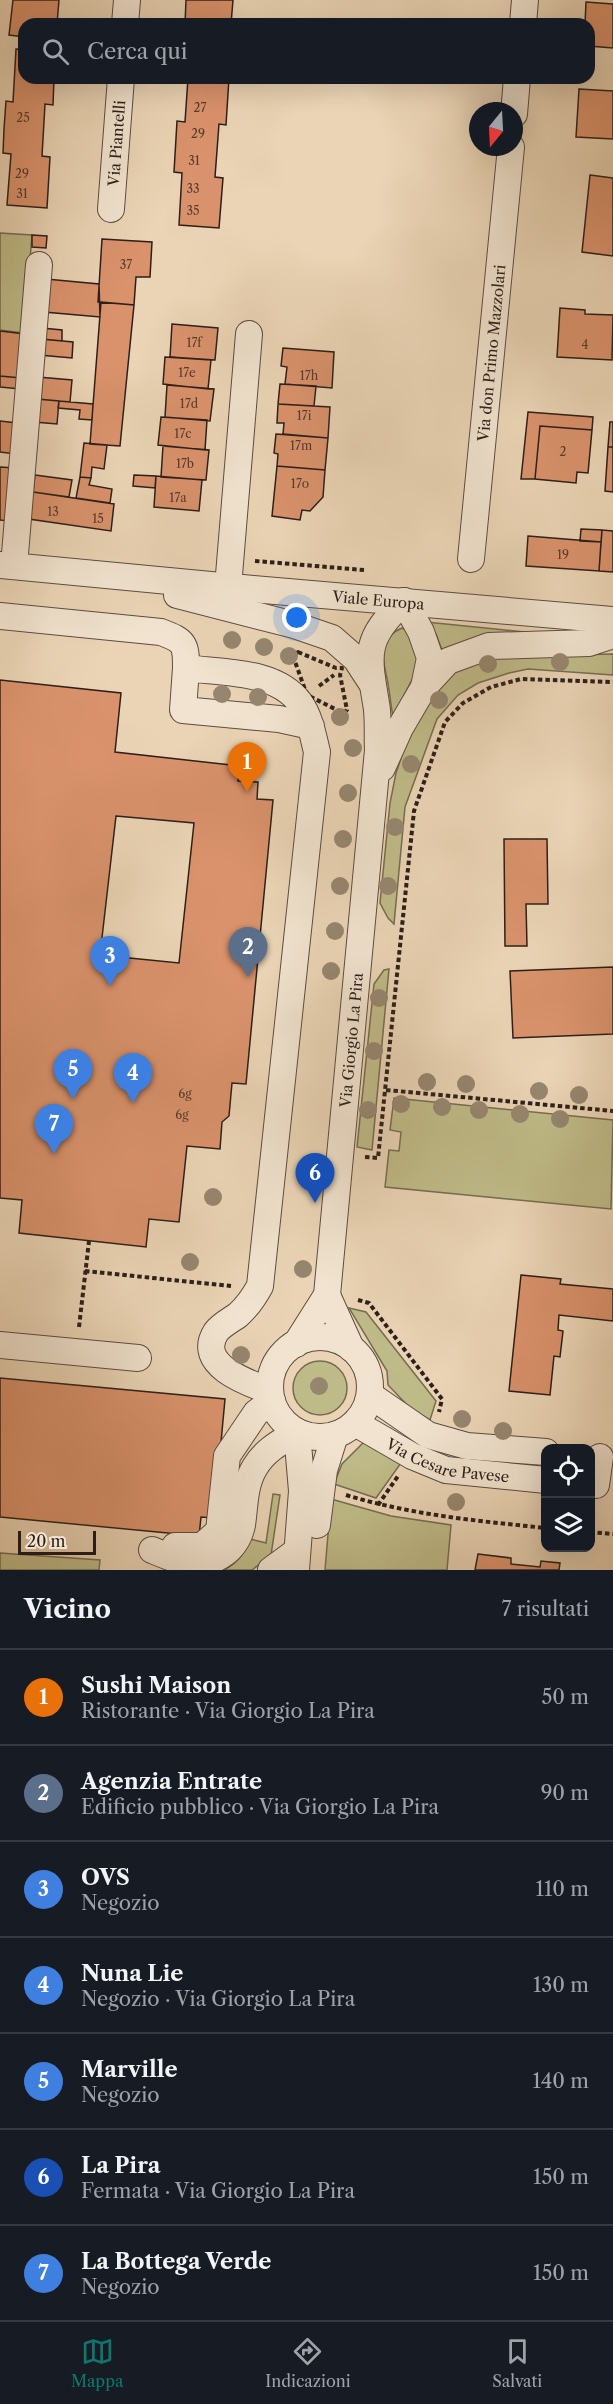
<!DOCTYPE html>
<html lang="it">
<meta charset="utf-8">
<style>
:root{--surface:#171b24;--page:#20242c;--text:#f1f3f6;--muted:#9ea1a6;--line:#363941;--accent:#0f766e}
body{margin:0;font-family:"Libre Caslon Text",serif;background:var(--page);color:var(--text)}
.controls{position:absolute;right:18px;bottom:18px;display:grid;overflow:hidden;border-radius:12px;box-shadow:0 6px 24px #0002}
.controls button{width:54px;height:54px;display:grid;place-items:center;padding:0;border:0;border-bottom:2px solid var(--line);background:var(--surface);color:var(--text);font:30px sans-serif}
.compass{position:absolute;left:469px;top:102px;width:54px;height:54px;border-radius:50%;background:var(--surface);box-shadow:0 6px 24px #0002;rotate:198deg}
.scale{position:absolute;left:18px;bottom:15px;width:78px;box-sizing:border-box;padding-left:6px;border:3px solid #2c1f1a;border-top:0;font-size:16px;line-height:21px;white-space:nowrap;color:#2c1f1a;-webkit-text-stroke:4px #f1e3cf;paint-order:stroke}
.you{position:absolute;left:297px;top:618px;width:21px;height:21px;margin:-15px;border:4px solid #fff;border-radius:50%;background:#1a73e8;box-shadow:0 0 0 9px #1a73e833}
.badge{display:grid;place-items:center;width:39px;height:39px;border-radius:50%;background:var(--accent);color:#fff;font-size:20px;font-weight:700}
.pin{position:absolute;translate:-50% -50px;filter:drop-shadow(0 2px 3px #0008)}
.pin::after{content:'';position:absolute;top:32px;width:21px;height:18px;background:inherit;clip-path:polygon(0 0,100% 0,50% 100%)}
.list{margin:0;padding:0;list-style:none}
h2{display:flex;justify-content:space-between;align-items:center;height:78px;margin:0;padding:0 24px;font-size:26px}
h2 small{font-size:20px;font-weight:400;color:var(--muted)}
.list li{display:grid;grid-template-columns:39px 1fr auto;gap:18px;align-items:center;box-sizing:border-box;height:96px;padding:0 24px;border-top:2px solid var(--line)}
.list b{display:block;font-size:22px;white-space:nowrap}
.list p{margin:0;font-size:20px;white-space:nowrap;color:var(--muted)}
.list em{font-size:20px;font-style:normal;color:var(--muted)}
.icon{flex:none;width:33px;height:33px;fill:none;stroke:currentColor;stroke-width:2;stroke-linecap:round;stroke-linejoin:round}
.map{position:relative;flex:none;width:613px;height:1570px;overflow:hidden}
.search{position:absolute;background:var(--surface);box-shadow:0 6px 24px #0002;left:18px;right:18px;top:18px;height:66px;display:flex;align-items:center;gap:15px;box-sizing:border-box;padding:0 21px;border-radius:18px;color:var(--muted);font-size:22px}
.sheet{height:750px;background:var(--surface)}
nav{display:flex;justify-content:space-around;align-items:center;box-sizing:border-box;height:84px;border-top:2px solid var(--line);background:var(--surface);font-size:16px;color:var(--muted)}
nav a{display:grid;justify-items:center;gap:3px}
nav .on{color:var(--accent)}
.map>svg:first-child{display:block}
.green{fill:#bfbb88;stroke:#766d51;stroke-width:1.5}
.building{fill:#d9926c;stroke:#2c1f1a;stroke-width:1.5;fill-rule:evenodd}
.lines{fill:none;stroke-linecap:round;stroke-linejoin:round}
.minor-casing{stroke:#5c4c41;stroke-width:28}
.path{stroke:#2c1f1a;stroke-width:4;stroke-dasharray:4.5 3;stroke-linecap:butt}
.minor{stroke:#f1e3cf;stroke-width:26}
.tree{fill:#96866f}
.labels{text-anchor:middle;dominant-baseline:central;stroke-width:5;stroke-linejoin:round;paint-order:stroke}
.number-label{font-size:12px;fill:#573c2e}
.street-label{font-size:15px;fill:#2c1f1a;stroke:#f1e3cf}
</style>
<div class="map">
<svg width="613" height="1570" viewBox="0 0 613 1570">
<rect width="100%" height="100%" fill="#ead4b5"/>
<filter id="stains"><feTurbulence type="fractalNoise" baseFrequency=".00333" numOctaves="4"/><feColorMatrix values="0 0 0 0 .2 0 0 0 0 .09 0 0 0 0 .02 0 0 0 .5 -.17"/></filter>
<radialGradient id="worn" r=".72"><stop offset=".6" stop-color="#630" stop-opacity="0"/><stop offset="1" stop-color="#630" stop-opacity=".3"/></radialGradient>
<path class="green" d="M0,233L32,235L24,333L0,330Z
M426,622L534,633C502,634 469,633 443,653L436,634Z
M402,628L411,633L419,666L393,717C391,706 390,695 388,684C384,660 374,640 402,628Z
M613,654V675L528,669L509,673L478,683L458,695L437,719L405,807L394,924L388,918L380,903L390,803L396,773L408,738L448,671L484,657Z
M389,969L372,1150L357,1147L374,984L384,970Z
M394,1098L613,1120L611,1209L385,1187L389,1150L399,1151L401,1132L390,1130Z
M349,1308L366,1312L436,1401L430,1420L412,1410L388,1385L387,1371Z
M293 1388a27 27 0 1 1 54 0a27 27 0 1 1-54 0Z
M363,1443H373L401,1463L376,1498L334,1484L342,1464Z
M273,1494L280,1495L271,1555L252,1570H224C239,1562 244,1554 250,1539L266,1543Z
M331,1499L391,1516L451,1525L447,1570H325Z
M0,1553L100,1560L99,1570H0Z"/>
<path class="building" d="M13,0H59L57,24H24V37L9,35Z
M186,0H233L231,24H185Z
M586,2L613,4V48L589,46V24H585Z
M16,49L24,50V78H54L53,105L45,104L42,156L50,157L47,208L7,205L11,154L3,153L4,129L6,101L13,102Z
M188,78H229L226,125L219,124L215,177L223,178L219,228L179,225L182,173L174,172L177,121L185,122Z
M579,89L613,91V139L576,137Z
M590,175L613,178V256L582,252Z
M32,235L47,236L46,248L32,247Z
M102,239L152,242L150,277H136L134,305L98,302Z
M46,279L99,284L100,317L44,312Z
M101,302L134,305L120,446L90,444Z
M560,308L585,310V314L613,315L612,360L557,357Z
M172,324L218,328L215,360L170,357Z
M42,328L62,330V341L41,339Z
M0,331L25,334L21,378L0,376Z
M41,339L73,342L72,358L39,355Z
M283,348L334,352L332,388L285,384L287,367L281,366Z
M165,357L211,360L208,389L163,384Z
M0,376L21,378L20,389L0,387Z
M38,377L72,380L70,402L37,399Z
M280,384L316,386L314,406L278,404Z
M167,385L214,389L210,421L165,417Z
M37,399L59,401L57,424L34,422Z
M59,401L93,404L92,420L79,419L80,410L58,408Z
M278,404L330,407L328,438L283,434L284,423H277Z
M528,412L593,417L592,430L540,426L535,479H521Z
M161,417L207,420L205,450L158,445Z
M0,421L17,423L15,454L0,452Z
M610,422H613V447H608Z
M540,426L592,430L588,473L577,472L576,483L535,479Z
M276,434L328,438L325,470L277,466L278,454L274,453Z
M84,443L107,445L104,469L92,467L91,478L80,477Z
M163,446L209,450L206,480L161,477Z
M608,447H613V492L605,491Z
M277,466L325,470L323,497L310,511L302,510L300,520L272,516Z
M0,467L15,468L9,521L0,520Z
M35,475L72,480L69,497L33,492Z
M134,475L156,476L155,488L133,486Z
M156,476L202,480L199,511L154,507Z
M80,477L91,478L89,485L112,489L110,503L76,498Z
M33,492L114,504L111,531L29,519Z
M581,529L602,530L601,542L580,541Z
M602,530L613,531V572L599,571Z
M528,536L601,542L599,571L526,566Z
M0,680L121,693L115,752L240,766L238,781L258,782L257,799L273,800L246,1084L232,1083L229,1116L222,1122L220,1149L187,1146L179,1222L149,1219L146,1247L19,1233L22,1200L0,1198ZM116,816L194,823L179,963L100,955Z
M504,839H547L548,904H526L527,946H505Z
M613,967V1034L513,1038L510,971Z
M521,1275L561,1279L560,1284L613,1289V1321L559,1315L558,1330L563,1331L560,1357L554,1356L550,1395L509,1391Z
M0,1378L225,1399L214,1518L201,1517L199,1536L0,1517Z
M478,1554L511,1558V1564L540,1567L541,1561L560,1563L559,1570H475Z"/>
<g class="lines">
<defs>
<g id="minor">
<path d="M125,24L127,0"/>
<path d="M523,24L525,0"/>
<path d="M514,114L517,78"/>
<path id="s1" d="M111,209L121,78"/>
<path id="s2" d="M471,559L511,147"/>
<path id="s3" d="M0,565L253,589L613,620"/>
<path d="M14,566L39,265"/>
<path d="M228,587L249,334"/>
<path d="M177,595L294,625L332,638L356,659L371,682"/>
<path d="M404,601L421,632L430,658L424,687"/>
<path d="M0,616L161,632C185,641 186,644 186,668"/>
<path d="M382,768L400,728L424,687L448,661L489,646L589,643L613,635"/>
<path d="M327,1295L351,1348"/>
<circle cx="320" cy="1387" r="50"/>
<path id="s4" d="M296,1344L327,1295L378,750C377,735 379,718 376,703C367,651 365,639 404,601"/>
<path d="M0,1345L138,1358"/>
<path d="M270,1391C248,1383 195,1365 216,1332C221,1325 231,1320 238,1315C247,1307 254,1297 260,1286L317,752C313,736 310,717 300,703C276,670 222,673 186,668L183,710L279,719L311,726"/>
<path d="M370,1395L428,1435L467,1446L546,1452"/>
<path id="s5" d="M355,1423L412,1456L446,1470L546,1480"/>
<path d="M596,1485L600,1457"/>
<path d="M317,1525L324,1470L335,1435"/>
<path d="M175,1546H202L219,1531L227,1456L256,1413L272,1401"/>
<path d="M152,1550C164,1555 177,1561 191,1562C216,1565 237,1549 242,1525C245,1505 244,1485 255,1467C265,1450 281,1442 297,1432L302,1491L296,1570"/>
<path d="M271,1570L297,1551"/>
</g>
</defs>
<use href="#minor" class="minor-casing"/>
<path class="path" d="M255,561L364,570
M298,652L336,668H342L340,675L347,710L343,713L307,695L293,656Z
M319,686L334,675
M386,1090L613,1111
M365,1157L378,1158L414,811L445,722L463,703L491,687L521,679L613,682
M85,1271L231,1286
M358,1300L369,1303L442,1399L439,1412
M79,1327L89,1241
M346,1495C412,1515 478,1521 546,1528
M378,1505L398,1476
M590,1532L613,1534"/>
<use href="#minor" class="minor"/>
</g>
<g class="tree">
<circle cx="232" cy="640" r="9"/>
<circle cx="264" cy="647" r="9"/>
<circle cx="289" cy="656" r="9"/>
<circle cx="560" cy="662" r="9"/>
<circle cx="488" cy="664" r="9"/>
<circle cx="222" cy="694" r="9"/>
<circle cx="258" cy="697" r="9"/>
<circle cx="439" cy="700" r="9"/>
<circle cx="340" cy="717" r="9"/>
<circle cx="353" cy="748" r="9"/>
<circle cx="411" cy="764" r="9"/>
<circle cx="348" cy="793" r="9"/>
<circle cx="395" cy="827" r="9"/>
<circle cx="343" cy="839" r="9"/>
<circle cx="340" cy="886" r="9"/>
<circle cx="388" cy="886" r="9"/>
<circle cx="335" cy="931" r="9"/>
<circle cx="331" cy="971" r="9"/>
<circle cx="379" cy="998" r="9"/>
<circle cx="374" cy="1051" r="9"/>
<circle cx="427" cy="1082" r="9"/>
<circle cx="466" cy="1084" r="9"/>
<circle cx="539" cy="1091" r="9"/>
<circle cx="579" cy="1095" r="9"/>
<circle cx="401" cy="1104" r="9"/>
<circle cx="442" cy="1107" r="9"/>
<circle cx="368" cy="1110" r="9"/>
<circle cx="479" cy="1110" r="9"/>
<circle cx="520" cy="1114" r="9"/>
<circle cx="560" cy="1119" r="9"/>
<circle cx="213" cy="1197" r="9"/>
<circle cx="190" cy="1262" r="9"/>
<circle cx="303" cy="1269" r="9"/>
<circle cx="241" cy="1355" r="9"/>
<circle cx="319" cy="1386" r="9"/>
<circle cx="462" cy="1419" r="9"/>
<circle cx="503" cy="1431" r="9"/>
<circle cx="456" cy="1502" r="9"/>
</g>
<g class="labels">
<g class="number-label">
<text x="200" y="107">27</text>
<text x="23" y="117">25</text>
<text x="198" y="133">29</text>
<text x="194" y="160">31</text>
<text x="22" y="173">29</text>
<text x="193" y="188">33</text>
<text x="22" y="193">31</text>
<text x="193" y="210">35</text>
<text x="126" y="264">37</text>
<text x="194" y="342">17f</text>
<text x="585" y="344">4</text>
<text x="187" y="372">17e</text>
<text x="309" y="375">17h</text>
<text x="189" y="403">17d</text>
<text x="304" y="415">17i</text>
<text x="183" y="433">17c</text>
<text x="301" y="445">17m</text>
<text x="563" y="451">2</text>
<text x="185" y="463">17b</text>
<text x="300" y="483">17o</text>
<text x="178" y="497">17a</text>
<text x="53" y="511">13</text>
<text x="98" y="518">15</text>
<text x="563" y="554">19</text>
<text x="185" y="1093">6g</text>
<text x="182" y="1114">6g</text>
</g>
<g class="street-label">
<text stroke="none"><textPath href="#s1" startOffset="66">Via Piantelli</textPath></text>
<text stroke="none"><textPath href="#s2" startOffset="207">Via don Primo Mazzolari</textPath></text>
<text stroke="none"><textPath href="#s3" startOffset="380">Viale Europa</textPath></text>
<text stroke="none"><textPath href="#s4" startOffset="314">Via Giorgio La Pira</textPath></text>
<text stroke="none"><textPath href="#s5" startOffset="102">Via Cesare Pavese</textPath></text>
</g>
</g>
<rect width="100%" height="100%" filter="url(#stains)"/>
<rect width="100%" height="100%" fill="url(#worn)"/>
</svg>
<div class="controls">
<button><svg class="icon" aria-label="locate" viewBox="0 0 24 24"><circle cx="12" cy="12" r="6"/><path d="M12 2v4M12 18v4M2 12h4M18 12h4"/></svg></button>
<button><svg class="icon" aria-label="layers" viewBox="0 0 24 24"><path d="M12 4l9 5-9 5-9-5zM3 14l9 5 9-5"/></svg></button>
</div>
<svg class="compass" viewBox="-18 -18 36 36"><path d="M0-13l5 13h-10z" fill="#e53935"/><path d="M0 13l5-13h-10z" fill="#9ea1a6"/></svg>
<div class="scale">20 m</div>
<div class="you"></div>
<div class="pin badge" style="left:247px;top:792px;background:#e8710a">1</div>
<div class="pin badge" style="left:248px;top:977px;background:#5c6f8a">2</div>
<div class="pin badge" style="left:110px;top:986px;background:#3f7fe0">3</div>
<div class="pin badge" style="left:133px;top:1103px;background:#3f7fe0">4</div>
<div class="pin badge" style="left:73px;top:1099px;background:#3f7fe0">5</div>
<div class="pin badge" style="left:315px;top:1203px;background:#1a4fb4">6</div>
<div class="pin badge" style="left:54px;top:1154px;background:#3f7fe0">7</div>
<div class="search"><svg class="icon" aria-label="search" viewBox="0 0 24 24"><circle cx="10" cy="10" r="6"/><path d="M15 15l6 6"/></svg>Cerca qui</div>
</div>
<section class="sheet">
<h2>Vicino<small>7 risultati</small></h2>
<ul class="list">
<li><span class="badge" style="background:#e8710a">1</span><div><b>Sushi Maison</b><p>Ristorante · Via Giorgio La Pira</p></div><em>50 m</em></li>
<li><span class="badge" style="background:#5c6f8a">2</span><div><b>Agenzia Entrate</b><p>Edificio pubblico · Via Giorgio La Pira</p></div><em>90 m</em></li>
<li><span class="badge" style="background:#3f7fe0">3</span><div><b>OVS</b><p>Negozio</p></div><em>110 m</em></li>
<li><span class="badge" style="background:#3f7fe0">4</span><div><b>Nuna Lie</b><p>Negozio · Via Giorgio La Pira</p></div><em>130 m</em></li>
<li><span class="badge" style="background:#3f7fe0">5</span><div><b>Marville</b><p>Negozio</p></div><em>140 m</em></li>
<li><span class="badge" style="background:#1a4fb4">6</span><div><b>La Pira</b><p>Fermata · Via Giorgio La Pira</p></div><em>150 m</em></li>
<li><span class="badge" style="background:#3f7fe0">7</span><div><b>La Bottega Verde</b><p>Negozio</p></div><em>150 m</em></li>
</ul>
</section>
<nav>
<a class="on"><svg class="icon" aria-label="map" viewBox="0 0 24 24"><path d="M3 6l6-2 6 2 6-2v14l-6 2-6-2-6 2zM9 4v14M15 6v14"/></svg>Mappa</a>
<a><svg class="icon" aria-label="directions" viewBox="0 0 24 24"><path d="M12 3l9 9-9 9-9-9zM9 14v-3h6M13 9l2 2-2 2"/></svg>Indicazioni</a>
<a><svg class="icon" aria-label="saved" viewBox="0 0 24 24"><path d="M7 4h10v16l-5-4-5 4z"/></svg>Salvati</a>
</nav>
